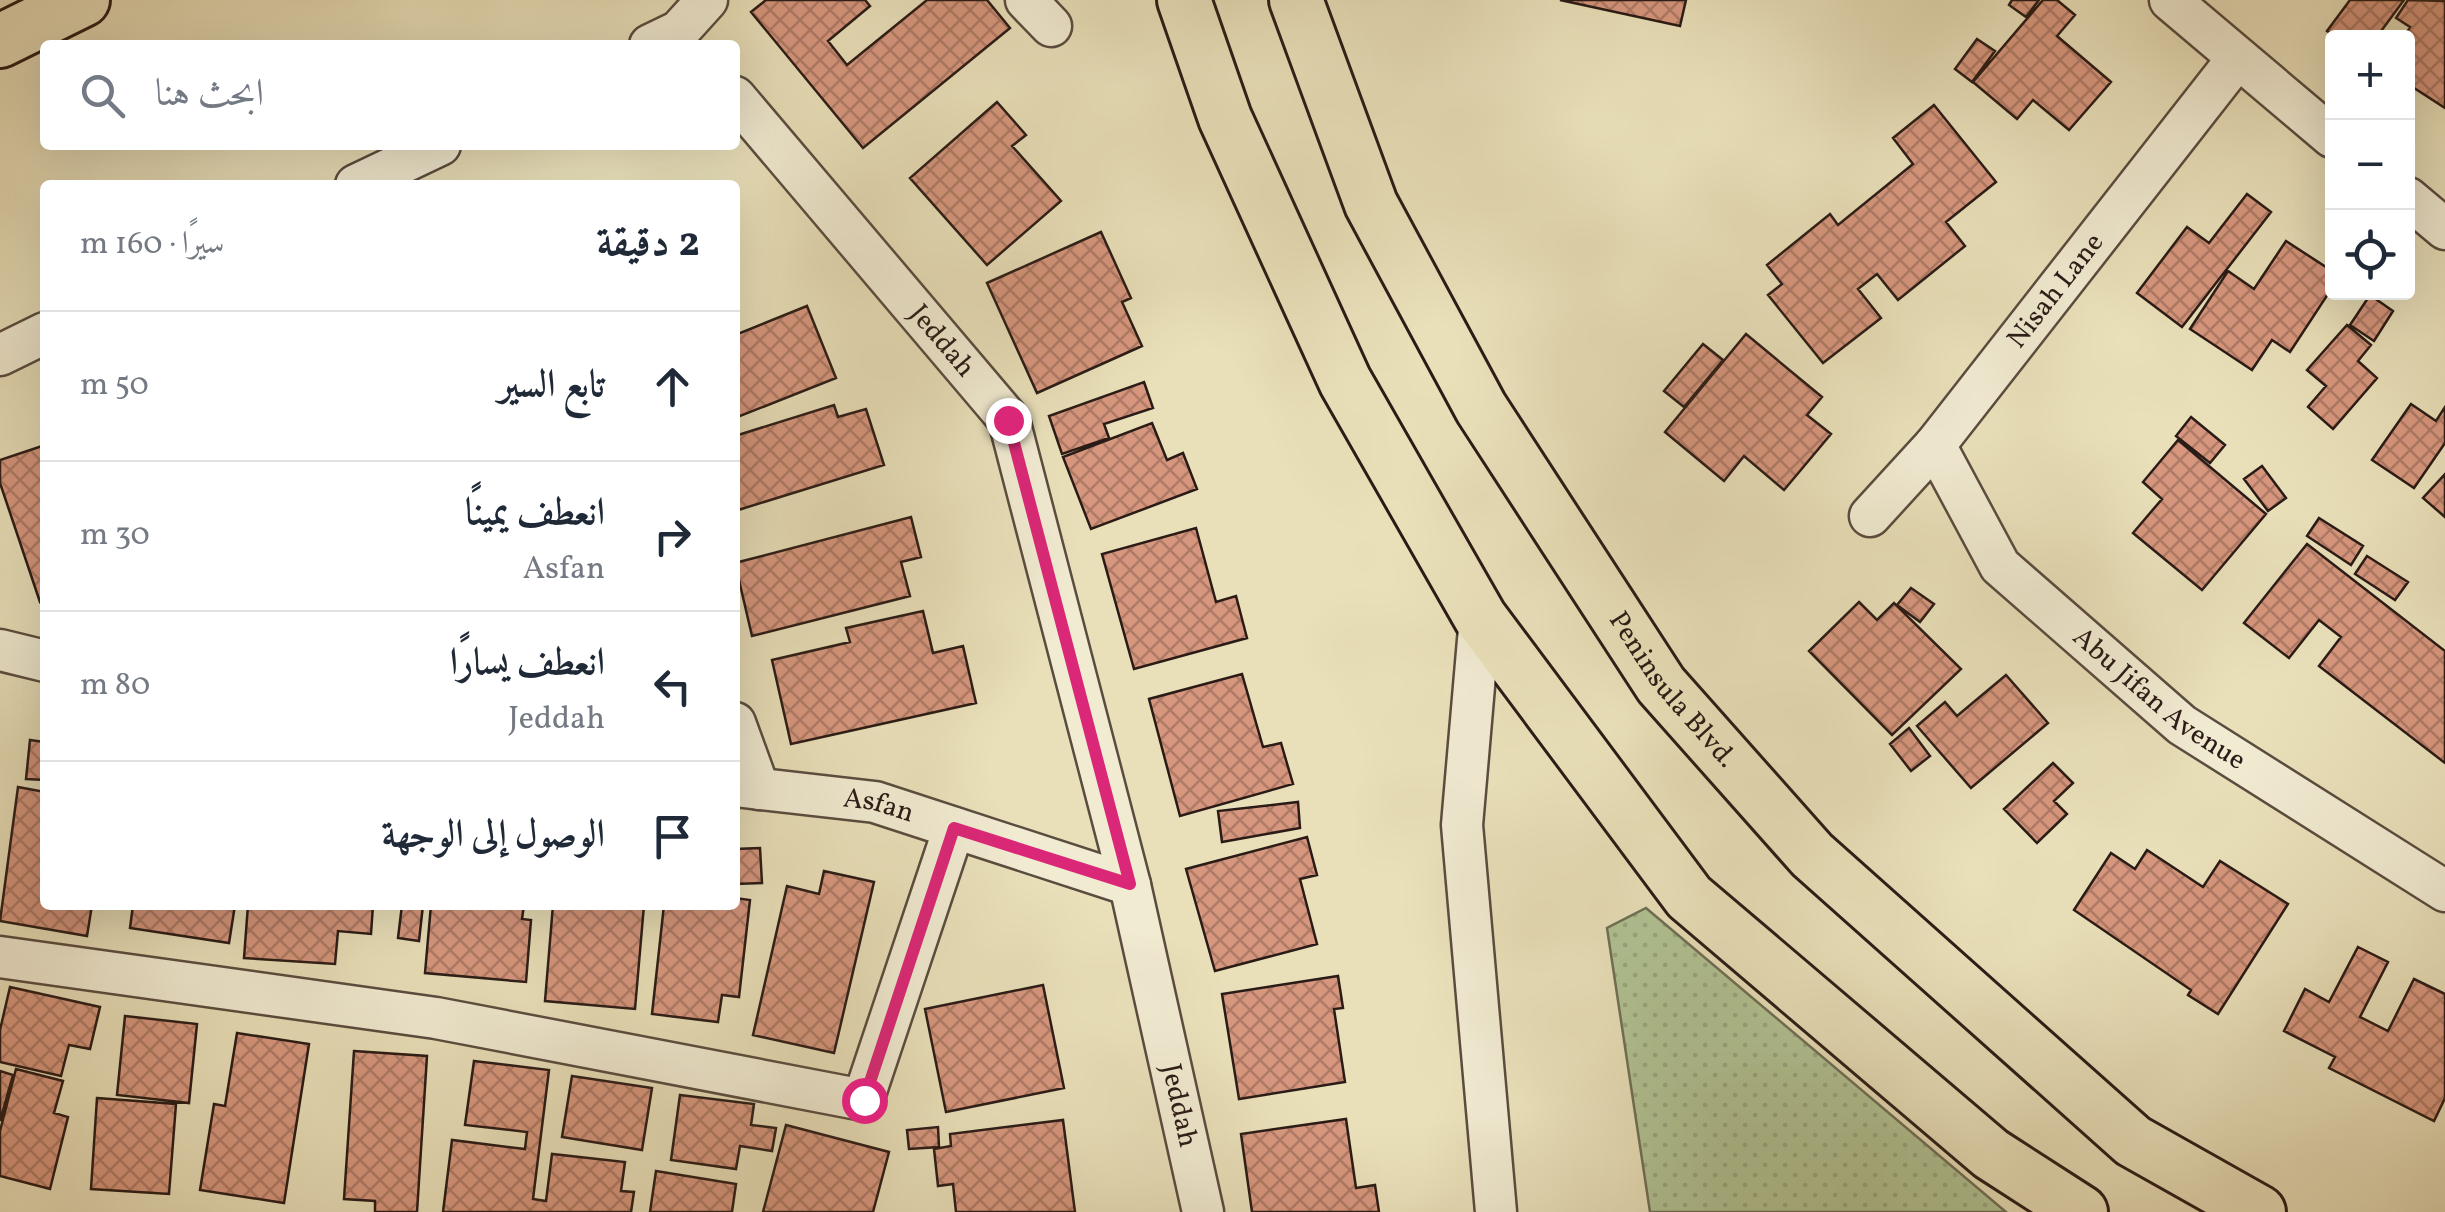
<!DOCTYPE html>
<html lang="ar">
<meta charset="utf-8">
<style>
:root{--surface:#fff;--page:#f6f6f7;--text:#1f2937;--muted:#747a83;--line:#e0e1e3}
body{margin:0;font-family:Vollkorn,Amiri,serif;background:var(--page);color:var(--text);direction:rtl}
.controls{position:absolute;right:30px;top:30px;display:grid;overflow:hidden;border-radius:10px;box-shadow:0 10px 40px #0002}
.controls button{width:90px;height:90px;display:grid;place-items:center;padding:0;border:0;border-bottom:2px solid var(--line);background:var(--surface);color:var(--text);font:50px sans-serif}
.stop{position:absolute;width:30px;height:30px;margin:-22px;border:8px solid #db2777;border-radius:50%;background:#fff}
.stop.end{background:#db2777;border-color:#fff;box-shadow:0 2px 10px #0008}
.list{margin:0;padding:0;list-style:none}
h2{display:flex;justify-content:space-between;align-items:center;height:130px;margin:0;padding:0 40px;font-size:42px}
h2 small{font-size:32px;font-weight:400;color:var(--muted)}
.list li{display:grid;grid-template-columns:65px 1fr auto;gap:30px;align-items:center;box-sizing:border-box;height:150px;padding:0 40px;border-top:2px solid var(--line)}
.list b{display:block;font-size:38px;white-space:nowrap}
.list p{margin:0;font-size:32px;white-space:nowrap;color:var(--muted)}
.list em{font-size:32px;font-style:normal;color:var(--muted)}
.icon{flex:none;width:55px;height:55px;fill:none;stroke:currentColor;stroke-width:2;stroke-linecap:round;stroke-linejoin:round}
.map{position:relative;flex:none;width:2445px;height:1212px;overflow:hidden;direction:ltr}
.search{position:absolute;background:var(--surface);box-shadow:0 10px 40px #0002;left:40px;top:40px;width:700px;height:110px;display:flex;align-items:center;gap:25px;box-sizing:border-box;padding:0 35px;border-radius:10px;color:var(--muted);font-size:38px}
.panel{position:absolute;background:var(--surface);box-shadow:0 10px 40px #0002;left:40px;top:180px;width:700px;height:730px;border-radius:10px;direction:rtl}
.map>svg:first-child{display:block}
.park{fill:url(#park-dots);stroke:#6e6f55;stroke-width:2.5}
.building{fill:url(#building-cross-hatch);stroke:#2a1b16;stroke-width:2.5}
.lines{fill:none;stroke-linecap:round;stroke-linejoin:round}
.minor-casing{stroke:#5a4c3f;stroke-width:45}
.major-casing{stroke:#2a1b16;stroke-width:58}
.minor{stroke:#f1ebd2;stroke-width:40}
.major{stroke:#e9e0ba;stroke-width:52}
.route{stroke:#db2777;stroke-width:12}
.labels{text-anchor:middle;dominant-baseline:central;stroke-width:9;stroke-linejoin:round;paint-order:stroke}
.street-label{font-size:28px;fill:#2a1b16;stroke:#f1ebd2}
</style>
<div class="map">
<svg width="2445" height="1212" viewBox="0 0 2445 1212">
<defs>
<pattern id="park-dots" width="8" height="8" patternUnits="userSpaceOnUse" patternTransform="scale(2.5)"><rect width="8" height="8" fill="#b1c394"/><path d="M2 2h.1M6 6h.1" fill="none" stroke="#98a77f" stroke-width="1.8" stroke-linecap="round"/></pattern>
<pattern id="building-cross-hatch" width="8" height="8" patternUnits="userSpaceOnUse" patternTransform="scale(2.5)"><rect width="8" height="8" fill="#d7977e"/><path d="M0 0l8 8M0 8l8-8" fill="none" stroke="#af7a66"/></pattern>
</defs>
<rect width="100%" height="100%" fill="#e9e0ba"/>
<filter id="stains"><feTurbulence type="fractalNoise" baseFrequency=".002" numOctaves="4"/><feColorMatrix values="0 0 0 0 .2 0 0 0 0 .09 0 0 0 0 .02 0 0 0 .5 -.17"/></filter>
<radialGradient id="worn" r=".72"><stop offset=".6" stop-color="#630" stop-opacity="0"/><stop offset="1" stop-color="#630" stop-opacity=".3"/></radialGradient>
<path class="park" d="M1646,908L2006,1212H1650L1607,928Z"/>
<path class="building" d="M766,0H865L870,6L828,41L847,65L927,0H987L1010,28L863,148L751,12Z
M1560,0H1686L1680,26Z
M2012,0H2039L2026,17L2009,5Z
M2043,0H2057L2075,15L2057,36L2111,82L2069,130L2033,100L2017,119L1973,82Z
M2350,0H2404L2376,38H2337L2327,31Z
M2408,0L2445,1V108L2408,84V38H2404L2410,27L2396,18Z
M1977,39L1995,51L1972,82L1955,69Z
M997,102L1026,135L1012,146L1061,201L987,265L910,178Z
M1934,105L1996,182L1946,222L1965,246L1898,300L1877,274L1858,289L1881,318L1823,363L1768,295L1782,284L1767,265L1830,214L1838,225L1913,164L1893,138Z
M2247,194L2271,212L2182,327L2137,293L2187,227L2209,243Z
M1101,232L1131,298L1122,302L1142,346L1037,393L987,283Z
M2286,241L2332,271V288L2290,352L2272,340L2252,370L2190,329L2228,271L2254,289Z
M2370,295L2393,311L2374,341L2350,325Z
M807,306L836,378L735,418V335Z
M2347,325L2371,345L2358,361L2377,378L2333,429L2308,407L2326,386L2307,370Z
M1746,334L1822,397L1807,415L1831,434L1784,490L1744,456L1724,481L1665,432Z
M1703,344L1723,360L1684,407L1664,391Z
M1144,382L1153,408L1104,424L1109,438L1062,454L1049,416Z
M2411,404L2436,421L2445,407V443L2414,488L2372,460Z
M834,405L838,417L866,409L884,465L735,511V436Z
M2191,417L2225,445L2210,463L2176,436Z
M1152,423L1167,460L1183,453L1197,489L1091,529L1063,457Z
M2178,440L2266,514L2202,590L2133,533L2162,499L2143,482Z
M45,445V600L40,602L0,483V460Z
M2262,466L2286,498L2268,511L2244,479Z
M2445,474V517L2423,498Z
M911,517L921,557L901,562L910,596L752,636L735,563Z
M2319,518L2363,546L2351,565L2307,536Z
M1196,528L1216,602L1236,596L1247,638L1134,669L1102,554Z
M2307,544L2445,651V763L2319,666L2341,637L2319,620L2289,658L2244,623Z
M2367,556L2408,582L2395,600L2355,574Z
M1911,588L1934,604L1920,622L1897,605Z
M1859,602L1877,620L1894,603L1961,669L1892,735L1809,651Z
M923,611L933,653L963,646L976,703L791,744L772,660L850,642L846,628Z
M1242,674L1263,747L1281,743L1293,784L1180,816L1149,699Z
M2006,675L2048,723L1971,788L1917,726L1945,702L1957,716Z
M1909,728L1930,756L1911,771L1890,744Z
M30,740L45,742V780L26,779Z
M2053,763L2073,783L2054,801L2067,814L2037,843L2004,809Z
M18,787L45,792V905H92L87,936L0,921Z
M1298,802L1300,828L1222,842L1218,811Z
M1307,837L1317,875L1300,879L1317,944L1215,971L1186,869Z
M760,848L762,883L735,884V849Z
M2147,850L2203,887L2220,861L2288,904L2218,1014L2188,995L2191,990L2074,910L2111,853L2135,869Z
M824,871L874,882L834,1053L753,1035L787,886L819,894Z
M735,898L750,900L739,997L722,995L718,1022L652,1014L664,905H735Z
M133,905H235L229,943L130,928Z
M248,905H373L371,934L338,931L335,964L244,958Z
M402,905H423L419,941L398,938Z
M431,905H524L522,919L531,920L526,982L425,973Z
M553,905H644L635,1009L545,1001Z
M2358,947L2388,962L2360,1017L2388,1031L2414,979L2445,994V1098L2434,1121L2329,1068L2335,1057L2284,1031L2305,989L2329,1002Z
M1338,976L1343,1008L1334,1009L1345,1082L1239,1099L1222,994Z
M1043,985L1064,1088L946,1112L925,1009Z
M10,987L100,1007L90,1049L69,1045L61,1076L0,1062V1030Z
M125,1016L197,1024L189,1103L117,1095Z
M237,1033L309,1044L284,1203L200,1190L214,1104L225,1106Z
M354,1051L427,1056L417,1212H375V1201L344,1199Z
M474,1061L549,1070L533,1199L546,1201L552,1154L625,1162L621,1191L634,1192L631,1212H443L452,1140L525,1149L527,1132L465,1125Z
M16,1069L63,1081L54,1113L68,1117L50,1189L0,1176V1131Z
M0,1071L13,1075L0,1121Z
M572,1076L652,1088L642,1150L562,1137Z
M680,1095L754,1104L751,1125L776,1128L772,1151L740,1146L736,1169L671,1160Z
M97,1098L176,1104L169,1194L91,1189Z
M1346,1119L1356,1188L1375,1185L1379,1212H1252L1241,1134Z
M1063,1120L1075,1212H956L953,1184L938,1186L934,1149L951,1146L950,1134Z
M786,1125L889,1152L873,1212H763Z
M938,1127L939,1147L909,1149L907,1130Z
M656,1171L736,1184L732,1212H650Z"/>
<g class="lines">
<defs>
<g id="minor">
<path d="M1026,0L1051,26"/>
<path d="M2170,0L2332,137"/>
<path d="M650,45L679,31L707,0"/>
<path id="s1" d="M735,97L1009,420L1130,885L1203,1212"/>
<path d="M356,185L440,145"/>
<path d="M2408,198L2445,229"/>
<path d="M0,355L45,333"/>
<path id="s2" d="M1935,445L2000,566L2182,725L2445,891"/>
<path id="s3" d="M1870,516L1935,445L2237,59"/>
<path d="M1480,617L1462,825L1496,1212"/>
<path d="M0,650L45,661"/>
<path d="M735,723L759,789"/>
<path id="s4" d="M735,786L875,802L1130,885"/>
<path d="M0,957L436,1018L863,1100L954,828"/>
</g>
<g id="major">
<path d="M1184,0L1225,118L1345,381L1480,617L1689,897L1991,1154L2081,1212"/>
<path id="s5" d="M1296,0L1371,204L1481,408L1661,685L1812,855L2133,1141L2259,1212"/>
<path d="M0,41L83,0"/>
</g>
</defs>
<use href="#minor" class="minor-casing"/>
<use href="#major" class="major-casing"/>
<use href="#minor" class="minor"/>
<use href="#major" class="major"/>
</g>
<g class="lines">
<path class="route" d="M864,1100L954,828L1130,884L1008,420"/>
</g>
<g class="labels">
<g class="street-label">
<text stroke="none"><textPath href="#s3" startOffset="292">Nisah Lane</textPath></text>
<text stroke="none"><textPath href="#s1" startOffset="320">Jeddah</textPath></text>
<text stroke="none"><textPath href="#s5" startOffset="790">Peninsula Blvd.</textPath></text>
<text stroke="none"><textPath href="#s2" startOffset="345">Abu Jifan Avenue</textPath></text>
<text stroke="none"><textPath href="#s4" startOffset="145">Asfan</textPath></text>
<text stroke="none"><textPath href="#s1" startOffset="1130">Jeddah</textPath></text>
</g>
</g>
<rect width="100%" height="100%" filter="url(#stains)"/>
<rect width="100%" height="100%" fill="url(#worn)"/>
</svg>
<div class="controls">
<button>+</button>
<button>−</button>
<button><svg class="icon" aria-label="locate" viewBox="0 0 24 24"><circle cx="12" cy="12" r="6"/><path d="M12 2v4M12 18v4M2 12h4M18 12h4"/></svg></button>
</div>
<div class="stop" style="left:864px;top:1100px"></div>
<div class="stop end" style="left:1008px;top:420px"></div>
<div class="search"><svg class="icon" aria-label="search" viewBox="0 0 24 24"><circle cx="10" cy="10" r="6"/><path d="M15 15l6 6"/></svg>ابحث هنا</div>
<section class="panel">
<h2>2 دقيقة<small>سيرًا · 160 m</small></h2>
<ul class="list">
<li><svg class="icon" aria-label="ahead" viewBox="0 0 24 24"><path d="M12 20V5M6 11l6-6 6 6"/></svg><div><b>تابع السير</b></div><em>50 m</em></li>
<li><svg class="icon" aria-label="right" viewBox="0 0 24 24"><path d="M7 20v-9h11M14 6l5 5-5 5"/></svg><div><b>انعطف يمينًا</b><p>Asfan</p></div><em>30 m</em></li>
<li><svg class="icon" aria-label="left" viewBox="0 0 24 24"><path d="M17 20v-9H6M10 6l-5 5 5 5"/></svg><div><b>انعطف يسارًا</b><p>Jeddah</p></div><em>80 m</em></li>
<li><svg class="icon" aria-label="arrive" viewBox="0 0 24 24"><path d="M6 21V4h12l-3 4 3 4H6"/></svg><div><b>الوصول إلى الوجهة</b></div></li>
</ul>
</section>
</div>
